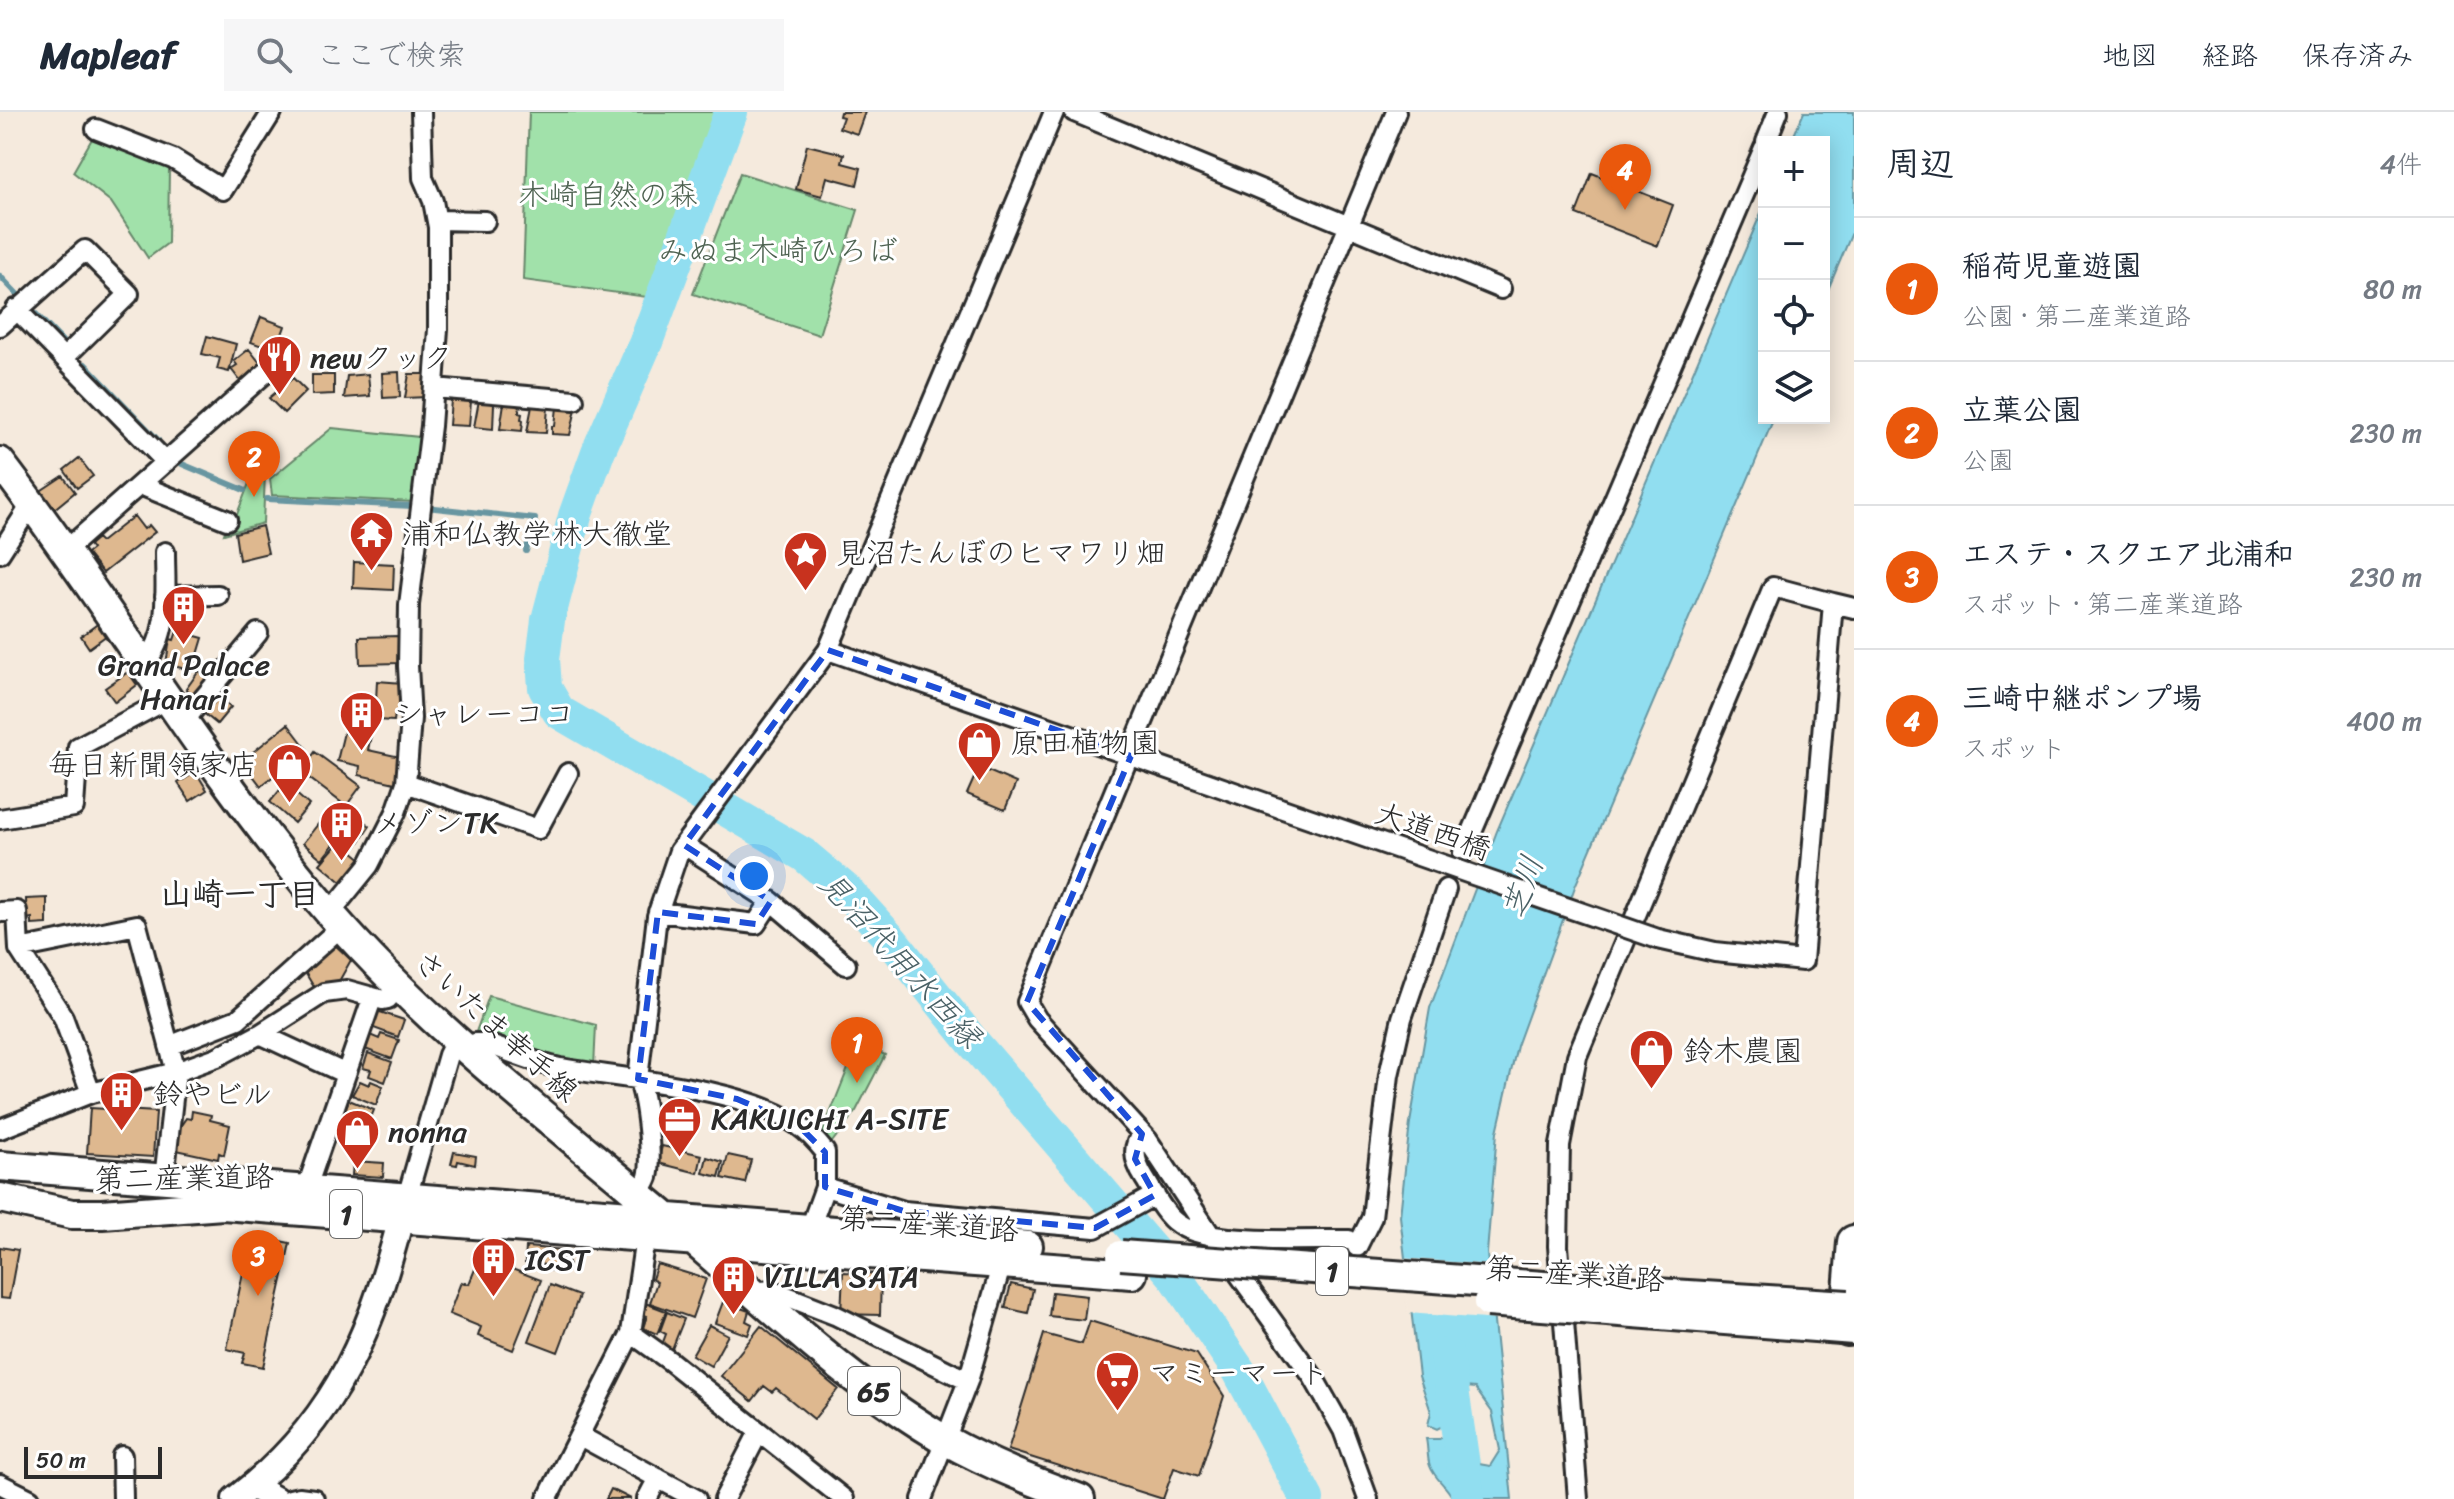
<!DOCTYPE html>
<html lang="ja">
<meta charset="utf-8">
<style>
:root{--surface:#fff;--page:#f6f6f7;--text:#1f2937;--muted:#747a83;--line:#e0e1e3;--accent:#ea580c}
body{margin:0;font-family:Sriracha,"Klee One",sans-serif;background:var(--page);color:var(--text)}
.controls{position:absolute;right:24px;top:24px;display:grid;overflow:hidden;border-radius:0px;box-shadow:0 4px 20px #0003}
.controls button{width:72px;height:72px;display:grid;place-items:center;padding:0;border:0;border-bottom:2px solid var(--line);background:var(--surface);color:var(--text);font:40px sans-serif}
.scale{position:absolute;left:24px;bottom:20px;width:138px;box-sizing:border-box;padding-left:8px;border:4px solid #2b2b2b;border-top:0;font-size:22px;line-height:28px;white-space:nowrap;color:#2b2b2b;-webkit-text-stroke:6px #fff;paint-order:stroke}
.you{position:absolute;left:754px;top:764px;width:28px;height:28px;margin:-20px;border:6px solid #fff;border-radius:50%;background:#1a73e8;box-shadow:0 0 0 12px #1a73e833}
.badge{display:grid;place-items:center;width:52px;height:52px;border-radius:50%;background:var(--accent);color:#fff;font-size:26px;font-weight:700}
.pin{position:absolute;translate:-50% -66px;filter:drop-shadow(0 2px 4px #0008)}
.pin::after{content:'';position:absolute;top:42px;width:28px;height:24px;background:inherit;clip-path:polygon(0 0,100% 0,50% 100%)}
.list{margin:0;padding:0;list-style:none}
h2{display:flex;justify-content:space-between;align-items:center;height:104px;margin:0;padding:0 32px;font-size:34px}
h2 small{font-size:26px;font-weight:400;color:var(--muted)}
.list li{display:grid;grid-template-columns:52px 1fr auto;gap:24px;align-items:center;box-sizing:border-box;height:144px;padding:0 32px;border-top:2px solid var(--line)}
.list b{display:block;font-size:30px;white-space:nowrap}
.list p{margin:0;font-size:26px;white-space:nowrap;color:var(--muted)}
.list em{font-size:26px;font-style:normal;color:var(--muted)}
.icon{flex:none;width:44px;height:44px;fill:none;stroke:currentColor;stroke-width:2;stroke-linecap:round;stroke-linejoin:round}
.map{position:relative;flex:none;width:1854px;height:1387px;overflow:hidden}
header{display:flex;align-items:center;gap:48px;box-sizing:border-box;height:112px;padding:0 40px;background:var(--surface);border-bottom:2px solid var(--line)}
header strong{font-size:38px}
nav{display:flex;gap:44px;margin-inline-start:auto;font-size:28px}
.search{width:560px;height:72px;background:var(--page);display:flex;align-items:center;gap:20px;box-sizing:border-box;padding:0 28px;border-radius:0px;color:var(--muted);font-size:30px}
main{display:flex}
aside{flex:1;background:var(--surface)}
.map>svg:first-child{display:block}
.green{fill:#a1e1aa;stroke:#66866a;stroke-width:2}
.water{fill:#91def0;stroke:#6896a1;stroke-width:2;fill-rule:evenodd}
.pier{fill:#f5eadd}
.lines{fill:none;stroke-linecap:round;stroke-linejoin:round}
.stream{stroke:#6896a1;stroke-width:6}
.river{stroke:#91def0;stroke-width:34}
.building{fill:#deb88f;stroke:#2b2b2b;stroke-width:2}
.street-casing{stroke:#2b2b2b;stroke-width:24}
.secondary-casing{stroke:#2b2b2b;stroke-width:30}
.primary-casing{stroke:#2b2b2b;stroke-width:34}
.highway-casing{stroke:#2b2b2b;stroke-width:38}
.street{stroke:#fff;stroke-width:18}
.secondary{stroke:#fff;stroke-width:24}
.primary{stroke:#fff;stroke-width:28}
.highway{stroke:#fff;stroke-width:32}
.street-bridge-casing{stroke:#2b2b2b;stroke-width:24;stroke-linecap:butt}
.primary-bridge-casing{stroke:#2b2b2b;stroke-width:34;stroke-linecap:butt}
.street-bridge{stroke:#fff;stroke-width:18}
.primary-bridge{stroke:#fff;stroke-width:28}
.marked{fill:none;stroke:#1d4ed8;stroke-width:6;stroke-dasharray:16 10;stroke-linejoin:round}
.labels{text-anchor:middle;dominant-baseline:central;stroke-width:6;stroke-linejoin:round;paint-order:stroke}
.shield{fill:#fff;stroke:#6b6b6b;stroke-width:2}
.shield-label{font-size:28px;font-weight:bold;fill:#2b2b2b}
.park-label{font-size:30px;fill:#4e6251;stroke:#fff}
.poi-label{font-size:30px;fill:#2b2b2b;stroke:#fff;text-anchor:start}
.street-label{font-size:30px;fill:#2b2b2b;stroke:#fff}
.water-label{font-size:32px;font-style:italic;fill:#4a6166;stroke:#fff}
.neighbourhood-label{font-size:32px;font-weight:bold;fill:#2b2b2b;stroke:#fff}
</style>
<header>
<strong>Mapleaf</strong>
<div class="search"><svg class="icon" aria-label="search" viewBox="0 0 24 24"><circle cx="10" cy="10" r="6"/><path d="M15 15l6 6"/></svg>ここで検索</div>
<nav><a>地図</a><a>経路</a><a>保存済み</a></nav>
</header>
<main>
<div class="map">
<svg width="1854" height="1387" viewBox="0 0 1854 1387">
<rect width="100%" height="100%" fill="#f5eadd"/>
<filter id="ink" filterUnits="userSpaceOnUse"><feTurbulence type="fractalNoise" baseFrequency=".0125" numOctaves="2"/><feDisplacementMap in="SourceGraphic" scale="16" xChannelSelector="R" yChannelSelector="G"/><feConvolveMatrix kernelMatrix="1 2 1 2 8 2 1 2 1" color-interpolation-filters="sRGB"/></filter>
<g filter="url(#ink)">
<path class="green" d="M529,0H726L654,186L523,168Z
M93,25L169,55L168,131L148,146L111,90L73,60Z
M740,61L858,98L819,223L693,182Z
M332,316L419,325L414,390L272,383L270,367Z
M264,346L274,356L265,362L263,411L224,422L229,408L234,410L256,353Z
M489,884L596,913L594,955L558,950L476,920Z
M859,929L885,943L856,999L829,1034L821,1024Z"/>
<path class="water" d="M1804,0H1854V116L1824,187V30H1791Z
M1764,94V306H1774L1576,772L1517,934L1497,1020L1487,1141L1512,1387H1453C1448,1374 1435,1368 1430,1354C1427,1346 1428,1335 1426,1327H1439L1448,1323V1311L1437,1317L1428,1313L1431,1300L1419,1264L1400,1104L1410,1011L1430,896L1497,719ZM1465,1275L1475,1276L1492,1300L1500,1338L1490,1354L1479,1352L1470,1346L1449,1293L1460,1288Z"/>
<path class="pier" d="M1401,1146L1493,1153L1498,1208L1408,1201Z"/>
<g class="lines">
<path class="stream" d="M0,164L19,184
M35,201L62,229
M85,252L158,328
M182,352L244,378
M267,387L413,394
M426,395L535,407L526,439"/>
<path class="river" d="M731,0L646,230L598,340L575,404L548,508L543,547L545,576L559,600L804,743L848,780L892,829L972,929L1176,1166L1239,1259L1307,1387
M1447,1243L1468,1387"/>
</g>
<path class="building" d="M840,0H865L857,22L839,16L843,5L839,4Z
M807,33L844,42L842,51L861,56L857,73L827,65L822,84L796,77Z
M1592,61L1673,93L1658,134L1576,102Z
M261,205L285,214L276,239L251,230Z
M207,224L236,232L229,260L217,257L220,246L202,242Z
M249,237L260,251L241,270L231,257L237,253L234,249Z
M399,260L400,285L383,286L382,261Z
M368,262L370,284L344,286L347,264Z
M409,262H427V285L405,286Z
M312,263H334V282L312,283Z
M293,266L306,279L284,301L269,286Z
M451,288L471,289L469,314L449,313Z
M479,288L494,292L493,317L474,315Z
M504,291L520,293L519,301L522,302L521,307L523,308L522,319L500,317Z
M532,294L548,295L546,321L527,320Z
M557,295L576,297L570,323L552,322V314H555Z
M79,346L93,364L77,376L64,358Z
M63,364L75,380L53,398L39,380Z
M134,404L144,417L149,413L155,420L103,461L87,441L92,437L89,433L97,426L101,430Z
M262,414L268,441L239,448L235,421Z
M354,450L394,452L393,478L353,476Z
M99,511L107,523L89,536L81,524Z
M177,519L203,526L193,559L166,552L170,527L174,528Z
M398,524L399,551L360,552L359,525Z
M199,559L211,568L198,586L186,577Z
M128,560L137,573L115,590L105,576Z
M377,569L403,571L405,602H395L394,609L375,608Z
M215,581L231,595L217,612L201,599Z
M288,612L307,637L261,674L242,649Z
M346,612L372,618L368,638L400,645L395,671L359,663L360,654L337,649Z
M315,640L361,674L346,694L301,660Z
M979,655L1016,671L1005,698L967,682Z
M196,660L207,678L190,689L178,671Z
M285,672L309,693L294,711L270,690Z
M348,697L370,714L357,733L334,717Z
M319,711L338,727L322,747L303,731Z
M340,729L363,748L343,771L320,752Z
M47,786V812L32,813V806L27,807L26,787Z
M334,832L351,848L338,871L317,880L303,857Z
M377,899L404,908L398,925L371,915Z
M381,922L399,928L392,947L365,937L370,923L379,927Z
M368,941L392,950L385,970L369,964L371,958L363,956Z
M360,969L369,973L371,969L383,974L376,993L352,983Z
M349,988L374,998L368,1013L351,1007L354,1001L345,998Z
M90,996L156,1000L153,1045L87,1041Z
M192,999L211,1003L210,1008L230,1013L224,1043L219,1041L218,1047L172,1037L175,1022L186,1006L191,1007Z
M348,1012L367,1019L361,1036L335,1026L339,1014L346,1017Z
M662,1034L702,1043L698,1061L658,1051Z
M454,1040L476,1044L475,1053L458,1049L457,1053L451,1052Z
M728,1043L751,1048L745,1071L722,1066Z
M707,1045L723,1050L719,1065L703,1061Z
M353,1049L384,1051L383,1065L352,1063Z
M251,1123L290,1131L263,1255L242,1251L245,1241L227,1237Z
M0,1135L18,1138L9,1187L0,1186Z
M526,1135L564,1138L563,1148L569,1150L568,1159L545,1158V1153L525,1151Z
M480,1145L541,1168L513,1238L478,1224L481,1215L449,1202L461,1170L469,1172Z
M657,1152L706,1167L692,1206L650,1191L657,1170L652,1167Z
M843,1160L881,1162L880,1203L841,1202Z
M1011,1172L1033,1177L1028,1201L1005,1196Z
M550,1173L579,1184L558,1240L529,1229Z
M1052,1180L1087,1184L1084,1208L1049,1204Z
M723,1190L749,1199L746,1209L752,1212L748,1223L715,1211Z
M645,1191L666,1199L657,1222L643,1216L647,1204L641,1202Z
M667,1200L684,1207L672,1237L662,1233L666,1222L660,1219Z
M1090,1209L1197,1242L1224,1284L1199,1364L1174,1356L1163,1387L1008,1338L1044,1222L1082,1232Z
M709,1213L728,1223L711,1254L692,1243Z
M761,1214L838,1277L814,1307L776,1276L772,1280L764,1274L752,1289L721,1264Z
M611,1377L631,1387H606Z"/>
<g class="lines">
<defs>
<path id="street" d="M1074,0L1501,177
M96,17L173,47L223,78L272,0
M1766,30L1778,0
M437,108L485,109
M16,197L166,350
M0,214L85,138L129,182L64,246
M434,276L574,288
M140,373L227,408
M66,438L278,250
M0,441L32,391
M165,484L218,483
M828,538L1280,696
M145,551C171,522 165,476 165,440
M185,608L258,521
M406,671L538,717L568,661
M0,707L74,695L78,635L170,586
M684,733L771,789L846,853
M1463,741L1764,36
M0,800L17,799L19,837L63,905L91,981
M658,800L756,812L771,789
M330,801L369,753L396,700L406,671L411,606L408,554L409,493L431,314L438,217V115L433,89L423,66L421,0
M1658,827L1715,840L1803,849L1833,491L1854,496
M19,837L137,813L176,960L164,1067
M260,922L346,962L306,1078
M169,934L238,907L342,814
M463,936L475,931H484C509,939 535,951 560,956C626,967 746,976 799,1014C809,1021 817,1030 825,1040V1075L904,1099L1095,1116L1155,1083
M346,962L372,887
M0,1017L91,981L176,960L217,945L260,922L324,881L347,878L383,888L388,887L397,873
M1142,1022C1130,1036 1136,1053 1145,1067C1154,1081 1164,1103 1178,1112C1208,1134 1309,1127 1349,1128
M639,1082C642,1076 646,1071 648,1065C653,1045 646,986 638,967L657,804L679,739L828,538L1054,0
M407,1085L448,943L455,929
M810,1116L825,1075
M1357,1135L1372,1105L1389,963L1402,906L1446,777
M753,1180L771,1178L835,1203L968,1269
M631,1221L670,1249L844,1387
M580,1324L696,1387
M122,1344L123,1387
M0,1372L30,1387
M290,1387L299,1385L314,1387
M547,1387L631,1221L645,1126
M647,1387L658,1366
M724,1387L759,1320
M922,1387L968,1269L1004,1144
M1368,1387L1343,1318L1313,1265L1212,1125L1147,1027L1037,907L1027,890L1396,0
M1578,1387L1558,1134L1560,1033L1577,944L1773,475L1833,491"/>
<path id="secondary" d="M252,1374L275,1387
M235,1387C340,1308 374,1213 405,1091"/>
<path id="primary" d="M0,350C113,497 207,659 328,799C437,925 571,1023 696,1131C776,1200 855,1276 947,1329C990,1353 1035,1370 1080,1387
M0,1054L1028,1134
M0,1086L72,1102H102L223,1093L1132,1162"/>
<path id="highway" d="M1847,1217L1854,1130"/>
</defs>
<use href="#street" class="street-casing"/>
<use href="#secondary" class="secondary-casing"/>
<use href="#primary" class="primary-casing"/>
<use href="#highway" class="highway-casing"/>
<use href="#street" class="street"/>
<use href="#secondary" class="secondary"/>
<use href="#primary" class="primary"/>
<use href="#highway" class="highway"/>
<defs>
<path id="street-bridge" d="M1280,696L1658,827"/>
<path id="primary-bridge" d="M1121,1143L1544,1174L1848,1193
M1488,1190L1854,1218"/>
</defs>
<use href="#street-bridge" class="street-bridge-casing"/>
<use href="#primary-bridge" class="primary-bridge-casing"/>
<use href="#street-bridge" class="street-bridge"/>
<use href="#primary-bridge" class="primary-bridge"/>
</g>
</g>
<path class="marked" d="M828,538L1131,644L1027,890L1142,1022L1135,1047L1155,1083L1095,1116L904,1099L825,1075V1040L798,1013L737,987L638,967L658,800L756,812L771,789L684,733Z"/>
<defs>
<symbol id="restaurant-pin" viewBox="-11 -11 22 30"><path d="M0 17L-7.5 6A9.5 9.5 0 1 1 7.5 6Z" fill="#c8321e" stroke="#fff"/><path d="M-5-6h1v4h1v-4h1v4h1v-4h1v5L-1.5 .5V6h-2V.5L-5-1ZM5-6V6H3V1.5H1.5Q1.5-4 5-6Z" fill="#fff"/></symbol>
<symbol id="temple-pin" viewBox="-11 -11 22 30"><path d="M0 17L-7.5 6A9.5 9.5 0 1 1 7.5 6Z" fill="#c8321e" stroke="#fff"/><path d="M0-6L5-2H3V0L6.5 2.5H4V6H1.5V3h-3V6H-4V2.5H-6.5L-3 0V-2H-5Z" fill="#fff"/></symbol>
<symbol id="sight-pin" viewBox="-11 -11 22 30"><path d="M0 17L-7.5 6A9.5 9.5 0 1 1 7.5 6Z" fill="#c8321e" stroke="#fff"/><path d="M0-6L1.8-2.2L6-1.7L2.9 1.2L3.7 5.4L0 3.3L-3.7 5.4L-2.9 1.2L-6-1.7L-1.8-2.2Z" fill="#fff"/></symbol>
<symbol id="building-pin" viewBox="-11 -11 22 30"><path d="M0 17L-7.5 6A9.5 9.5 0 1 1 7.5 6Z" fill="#c8321e" stroke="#fff"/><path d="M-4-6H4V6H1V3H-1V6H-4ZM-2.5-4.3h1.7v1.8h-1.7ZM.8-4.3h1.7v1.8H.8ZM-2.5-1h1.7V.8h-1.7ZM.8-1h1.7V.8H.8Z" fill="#fff"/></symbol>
<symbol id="shop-pin" viewBox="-11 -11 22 30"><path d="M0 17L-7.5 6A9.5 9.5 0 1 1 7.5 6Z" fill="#c8321e" stroke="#fff"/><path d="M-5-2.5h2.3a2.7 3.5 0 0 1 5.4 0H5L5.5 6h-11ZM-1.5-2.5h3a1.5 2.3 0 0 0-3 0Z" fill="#fff"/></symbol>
<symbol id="office-pin" viewBox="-11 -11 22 30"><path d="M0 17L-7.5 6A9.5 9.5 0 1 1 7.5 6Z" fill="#c8321e" stroke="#fff"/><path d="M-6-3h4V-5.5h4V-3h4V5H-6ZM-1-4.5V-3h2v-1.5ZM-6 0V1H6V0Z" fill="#fff"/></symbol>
<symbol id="supermarket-pin" viewBox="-11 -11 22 30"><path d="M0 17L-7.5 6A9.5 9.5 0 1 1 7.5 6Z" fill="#c8321e" stroke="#fff"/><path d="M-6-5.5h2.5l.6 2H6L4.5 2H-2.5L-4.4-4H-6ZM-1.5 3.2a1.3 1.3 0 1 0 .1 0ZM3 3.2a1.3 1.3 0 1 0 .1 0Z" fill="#fff"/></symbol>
</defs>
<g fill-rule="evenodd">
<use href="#restaurant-pin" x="254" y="220" width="51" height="69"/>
<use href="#temple-pin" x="346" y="396" width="51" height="69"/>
<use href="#sight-pin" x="780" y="416" width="51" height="69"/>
<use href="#building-pin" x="158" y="470" width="51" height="69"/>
<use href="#building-pin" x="336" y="576" width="51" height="69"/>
<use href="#shop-pin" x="954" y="606" width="51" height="69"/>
<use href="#shop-pin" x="264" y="628" width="51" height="69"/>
<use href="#building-pin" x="316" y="686" width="51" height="69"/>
<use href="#shop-pin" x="1626" y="914" width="51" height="69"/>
<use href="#building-pin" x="96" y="956" width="51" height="69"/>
<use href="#office-pin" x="654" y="982" width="51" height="69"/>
<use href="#shop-pin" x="332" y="994" width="51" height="69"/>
<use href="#building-pin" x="468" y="1122" width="51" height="69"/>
<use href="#building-pin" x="708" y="1140" width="51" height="69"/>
<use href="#supermarket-pin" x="1092" y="1236" width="51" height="69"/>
</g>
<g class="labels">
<g class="shield">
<rect x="330" y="1078" width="32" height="48" rx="6"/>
<rect x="1316" y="1135" width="32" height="48" rx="6"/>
<rect x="848" y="1255" width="52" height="48" rx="6"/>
</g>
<g class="shield-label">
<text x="346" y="1102">1</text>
<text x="1332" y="1159">1</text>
<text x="874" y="1279">65</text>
</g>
<g class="park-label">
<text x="608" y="83">木崎自然の森</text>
<text x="778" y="139">みぬま木崎ひろば</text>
</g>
<g class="poi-label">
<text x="310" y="246">newクック</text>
<text x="402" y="422">浦和仏教学林大徹堂</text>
<text x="836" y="441">見沼たんぼのヒマワリ畑</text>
<text x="184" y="553" text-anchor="middle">Grand Palace<tspan x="184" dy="34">Hanari</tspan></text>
<text x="393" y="602">シャレーココ</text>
<text x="1010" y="631">原田植物園</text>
<text x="258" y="653" text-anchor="end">毎日新聞領家店</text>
<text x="373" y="711">メゾンTK</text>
<text x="1683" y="939">鈴木農園</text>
<text x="153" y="982">鈴やビル</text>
<text x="711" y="1007">KAKUICHI A-SITE</text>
<text x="388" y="1020">nonna</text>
<text x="525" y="1148">ICST</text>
<text x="764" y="1165">VILLA SATA</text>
<text x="1149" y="1261">マミーマート</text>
</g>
<g class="street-label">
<text transform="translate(1433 719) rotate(19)">大道西橋</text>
<text transform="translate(496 914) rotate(42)">さいたま幸手線</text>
<text transform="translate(184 1066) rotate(-1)">第二産業道路</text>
<text transform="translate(929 1112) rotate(4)">第二産業道路</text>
<text transform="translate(1575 1162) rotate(4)">第二産業道路</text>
</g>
<g class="water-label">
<text transform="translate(1523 775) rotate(-70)">芝川</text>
<text transform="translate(900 848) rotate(48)">見沼代用水西縁</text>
</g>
<g class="neighbourhood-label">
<text x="240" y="782">山崎一丁目</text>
</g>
</g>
</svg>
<div class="controls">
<button>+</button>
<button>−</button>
<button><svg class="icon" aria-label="locate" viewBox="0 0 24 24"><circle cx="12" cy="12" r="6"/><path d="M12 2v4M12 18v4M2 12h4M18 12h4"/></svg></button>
<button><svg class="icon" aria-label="layers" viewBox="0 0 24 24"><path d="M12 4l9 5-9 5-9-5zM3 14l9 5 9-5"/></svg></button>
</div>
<div class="scale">50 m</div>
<div class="you"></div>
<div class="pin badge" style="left:857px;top:971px">1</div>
<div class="pin badge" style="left:254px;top:385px">2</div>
<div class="pin badge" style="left:258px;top:1184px">3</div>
<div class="pin badge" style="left:1625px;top:98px">4</div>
</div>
<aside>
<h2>周辺<small>4件</small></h2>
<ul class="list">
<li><span class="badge">1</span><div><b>稲荷児童遊園</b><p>公園 · 第二産業道路</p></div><em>80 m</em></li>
<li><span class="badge">2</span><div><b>立葉公園</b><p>公園</p></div><em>230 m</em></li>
<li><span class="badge">3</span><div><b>エステ・スクエア北浦和</b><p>スポット · 第二産業道路</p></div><em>230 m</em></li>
<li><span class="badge">4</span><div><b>三崎中継ポンプ場</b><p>スポット</p></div><em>400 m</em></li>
</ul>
</aside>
</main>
